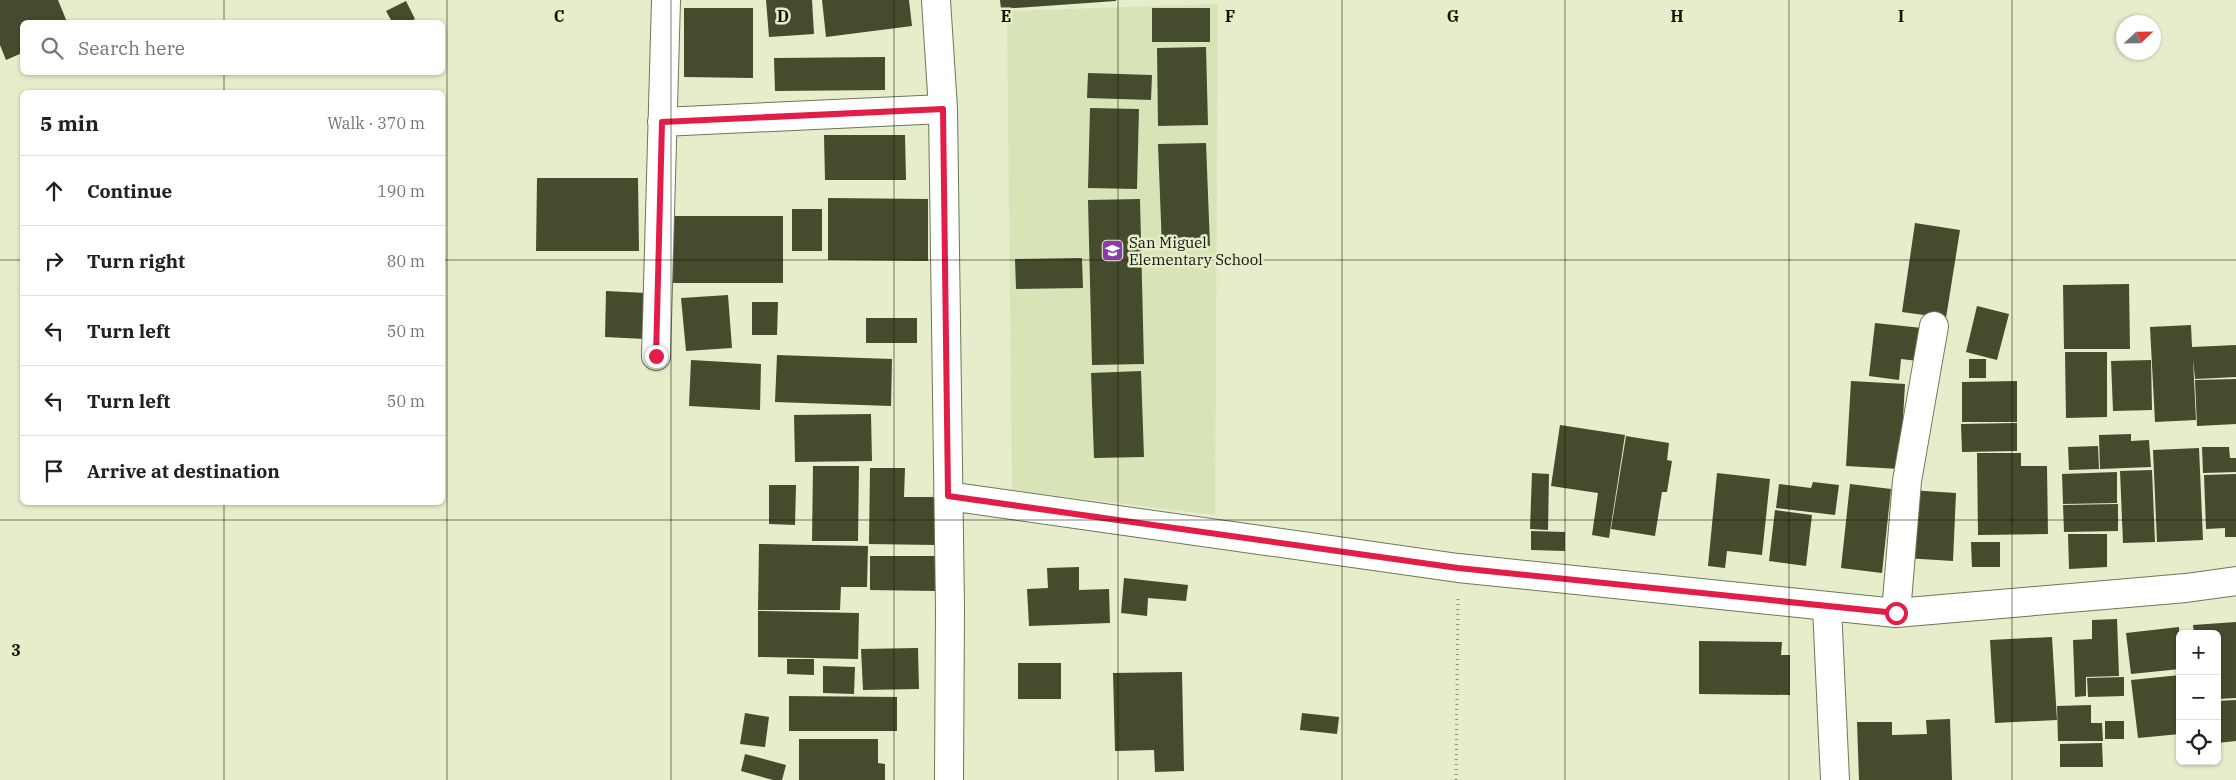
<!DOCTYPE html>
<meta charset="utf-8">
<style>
:root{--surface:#fff;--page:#f6f6f6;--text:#202124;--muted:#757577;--line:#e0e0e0}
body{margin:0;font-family:"IBM Plex Serif",serif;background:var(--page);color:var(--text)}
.controls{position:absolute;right:15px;bottom:15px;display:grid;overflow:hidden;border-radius:8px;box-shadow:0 1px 4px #0004}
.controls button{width:45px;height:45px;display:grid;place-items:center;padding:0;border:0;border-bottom:1px solid var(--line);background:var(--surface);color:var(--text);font:25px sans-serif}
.compass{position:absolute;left:2116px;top:15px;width:45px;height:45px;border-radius:50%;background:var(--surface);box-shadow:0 1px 4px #0004;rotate:68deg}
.stop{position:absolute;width:15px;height:15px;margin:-11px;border:4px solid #e11d48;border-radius:50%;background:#fff}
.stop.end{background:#e11d48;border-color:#fff;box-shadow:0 1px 5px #0008}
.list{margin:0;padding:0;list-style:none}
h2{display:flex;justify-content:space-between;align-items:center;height:65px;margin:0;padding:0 20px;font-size:21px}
h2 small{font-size:16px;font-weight:400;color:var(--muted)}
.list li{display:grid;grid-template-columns:32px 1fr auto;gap:15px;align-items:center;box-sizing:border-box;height:70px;padding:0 20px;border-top:1px solid var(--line)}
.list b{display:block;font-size:19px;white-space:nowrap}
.list em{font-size:16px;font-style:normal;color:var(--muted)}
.icon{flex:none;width:28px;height:28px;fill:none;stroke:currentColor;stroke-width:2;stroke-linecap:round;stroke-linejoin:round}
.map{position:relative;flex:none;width:2236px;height:780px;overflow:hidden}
.search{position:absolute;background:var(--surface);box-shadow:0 1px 4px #0004;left:20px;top:20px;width:425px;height:55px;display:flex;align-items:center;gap:12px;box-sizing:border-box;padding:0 18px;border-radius:8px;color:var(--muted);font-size:19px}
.panel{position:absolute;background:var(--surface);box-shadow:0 1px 4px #0004;left:20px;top:90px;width:425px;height:415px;border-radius:8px}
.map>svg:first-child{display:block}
.built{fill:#d9e3b8}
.building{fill:#454b2d}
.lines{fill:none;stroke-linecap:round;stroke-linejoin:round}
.street-casing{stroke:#6f7757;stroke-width:30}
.path{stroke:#8c9278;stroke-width:3;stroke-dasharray:1 4;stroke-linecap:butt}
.street{stroke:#fff;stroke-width:28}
.route{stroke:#e11d48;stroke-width:6}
.grid{fill:none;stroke:#121408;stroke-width:1;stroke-opacity:0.55}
.labels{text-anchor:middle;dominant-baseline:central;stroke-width:5;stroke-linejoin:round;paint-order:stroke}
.poi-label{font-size:15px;fill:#121408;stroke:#e5edca;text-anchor:start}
.grid-label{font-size:16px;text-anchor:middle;font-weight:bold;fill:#121408;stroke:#e5edca;stroke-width:5;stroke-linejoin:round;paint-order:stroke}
</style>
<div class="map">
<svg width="2236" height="780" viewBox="0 0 2236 780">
<rect width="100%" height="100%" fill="#e5edca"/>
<path class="built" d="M1218,4L1215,515L1012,490L1007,11Z"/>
<path class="building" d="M0,0H58L67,22H22V53L6,60L0,45Z
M766,0H812L814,34L769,37Z
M822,0H909L912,26L826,37Z
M1000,0H1116V1L1001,9Z
M406,1L415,19L408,22H392L386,11Z
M684,8H753V78L684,77Z
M1152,8H1210V42H1152Z
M1206,47L1208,125L1158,126L1157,48Z
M885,57V90L775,91L774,58Z
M1088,73L1152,75L1151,100L1087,98Z
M1090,108L1139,109L1137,189L1088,188Z
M824,135H905L906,180H825Z
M1206,143L1210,246L1162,248L1158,144Z
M537,178H638L639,251H536Z
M828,198L928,199V261L828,260Z
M1140,199L1144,364L1092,365L1088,200Z
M792,209H822V251H792Z
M672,216H783V283H673Z
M1915,223L1960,230L1946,318L1902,312Z
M1082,258L1083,288L1016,289L1015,259Z
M2129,284L2130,349H2064L2063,285Z
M606,291L646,293L645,339L605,337Z
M728,295L732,348L686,351L681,298Z
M752,302H778L777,335H752Z
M1977,306L2009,314L1997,360L1966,352Z
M866,318H917V343H866Z
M1875,323L1922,328L1918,361L1901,359L1899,380L1869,376Z
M2191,325L2192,347L2236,345V377L2195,379L2193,359L2196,420L2155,422L2150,327Z
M2065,352H2107V417L2066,418Z
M777,355L892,359L891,406L775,402Z
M1969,359H1986V378H1969Z
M691,360L761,364L760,410L689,406Z
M2151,360L2152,410L2113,411L2111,361Z
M1141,371L1144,457L1094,458L1091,373Z
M2236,379V424L2197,426L2195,380Z
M1851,381L1905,384L1900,469L1846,466Z
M2017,381V422H1962V382Z
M871,414L872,461L795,462L794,415Z
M2017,423V451L1962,452L1961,424Z
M1560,425L1625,435L1609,538L1592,535L1598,493L1551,486Z
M2131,434V441L2149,440L2151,467L2100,469L2099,435Z
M1626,436L1669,443L1667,460L1672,461L1667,492H1662L1655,536L1611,529Z
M2098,446L2099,469L2069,470L2068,447Z
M2202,447H2229L2230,458H2236V472L2203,473Z
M2199,448L2203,540L2157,542L2153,450Z
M1977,453H2021V466H2047L2048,534L1978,535Z
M813,466H859L858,541H812Z
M870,468H905L904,497H935V545L869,544Z
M2152,470L2155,542L2123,543L2120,471Z
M2117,472V503L2063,504L2062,474Z
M1532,473L1549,474L1548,530L1530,529Z
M1717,473L1770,479L1762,555L1727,551L1725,568L1708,566Z
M2236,474V537H2225V528L2206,529L2204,475Z
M1813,482L1839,485L1835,515L1776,508L1779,484L1811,488Z
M1850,484L1891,489L1882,573L1841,568Z
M769,485H796L795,525L769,524Z
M1909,490L1956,493L1953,561L1905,558Z
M2118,504V531L2064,532L2063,505Z
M1775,510L1812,515L1806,566L1769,561Z
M1531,531L1565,532V551L1531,550Z
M2068,534H2107V567L2069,569Z
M1971,542H2000V567H1972Z
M759,544L868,546L867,587H841L840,610H758Z
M870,556H935V591L870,590Z
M1079,567V590L1109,589L1110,623L1029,626L1027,589L1048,588L1047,568Z
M1124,578L1188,585L1186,601L1148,598L1147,616L1121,613Z
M758,611L859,613L858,659L758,657Z
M2117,619L2119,676L2086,677V696L2075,697L2073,640L2092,639V620Z
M2236,622V698L2217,699V634H2194L2193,625Z
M2179,627L2180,669L2131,674L2126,633Z
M2052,637L2057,720L1995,723L1990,640Z
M1699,641L1782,642L1781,655H1790V695L1699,694Z
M918,648L919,689L863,690L861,649Z
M787,659H814V675L787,674Z
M1018,663H1061V699H1018Z
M823,666L855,667L854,694L823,693Z
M1182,672L1184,771L1155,772L1154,750L1115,751L1113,673Z
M2180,675V734L2138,738L2131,680Z
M2124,677V696L2088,697L2087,678Z
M789,696L897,697V731H789Z
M2236,700V741L2217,743V701Z
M2091,705V723H2102L2103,741H2058L2057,706Z
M745,713L769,717L765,747L740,744Z
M1302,713L1339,717L1337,734L1300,730Z
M1950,719L1952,780H1859L1857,722H1892V735L1927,734L1926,720Z
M2105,721H2124V739H2105Z
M799,739H878V763L885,764V780H799Z
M2102,743L2103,767H2060V744Z
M745,754L786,765L782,780H773L741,771Z"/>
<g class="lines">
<defs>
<path id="street" d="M936,0L943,109L950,608L949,780
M662,122L943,109
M656,356L666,0
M948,496L1458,568L1896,613L2186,588L2236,581
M1827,607L1835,780
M1896,613L1907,481L1934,326"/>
</defs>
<use href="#street" class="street-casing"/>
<path class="path" d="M1456,780L1458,599"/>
<use href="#street" class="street"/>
</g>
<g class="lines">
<path class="route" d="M656,356L662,122L943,109L948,496L1458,568L1896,613"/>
</g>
<path class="grid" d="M224,0V22M447,0V780M671,0V780M894,0V780M1118,0V780M1342,0V780M1565,0V780M1789,0V780M2012,0V780M224,72V92M0,260H22M442,260H2236M224,502V780M0,520H2236"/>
<defs>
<symbol id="school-square" viewBox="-11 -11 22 22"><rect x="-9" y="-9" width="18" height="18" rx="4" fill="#8a3aaa" stroke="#e5edca"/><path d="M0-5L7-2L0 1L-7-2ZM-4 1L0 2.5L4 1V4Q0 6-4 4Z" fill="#fff"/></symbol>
</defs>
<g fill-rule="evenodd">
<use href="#school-square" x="1100" y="238" width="25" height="25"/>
</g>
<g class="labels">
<g class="poi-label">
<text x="1129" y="242">San Miguel<tspan x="1129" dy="17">Elementary School</tspan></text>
</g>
</g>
<g class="grid-label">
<text x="559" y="22">C</text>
<text x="783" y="22">D</text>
<text x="1006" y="22">E</text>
<text x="1230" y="22">F</text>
<text x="1453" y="22">G</text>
<text x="1677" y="22">H</text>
<text x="1901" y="22">I</text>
<text x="16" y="656">3</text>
</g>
</svg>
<div class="controls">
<button>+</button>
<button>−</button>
<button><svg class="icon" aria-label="locate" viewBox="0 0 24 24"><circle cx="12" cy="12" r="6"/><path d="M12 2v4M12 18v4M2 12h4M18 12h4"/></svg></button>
</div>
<svg class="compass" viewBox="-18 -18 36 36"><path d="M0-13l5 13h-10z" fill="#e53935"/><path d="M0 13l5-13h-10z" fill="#757577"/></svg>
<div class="stop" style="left:1896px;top:613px"></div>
<div class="stop end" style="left:656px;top:356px"></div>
<div class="search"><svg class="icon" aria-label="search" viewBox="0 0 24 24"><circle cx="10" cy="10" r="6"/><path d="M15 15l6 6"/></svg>Search here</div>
<section class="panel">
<h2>5 min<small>Walk · 370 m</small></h2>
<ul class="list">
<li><svg class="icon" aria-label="ahead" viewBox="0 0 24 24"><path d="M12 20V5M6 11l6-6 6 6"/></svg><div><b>Continue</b></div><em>190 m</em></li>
<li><svg class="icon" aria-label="right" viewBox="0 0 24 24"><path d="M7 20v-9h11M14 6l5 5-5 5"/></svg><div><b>Turn right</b></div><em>80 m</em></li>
<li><svg class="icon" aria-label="left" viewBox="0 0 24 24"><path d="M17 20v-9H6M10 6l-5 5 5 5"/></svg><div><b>Turn left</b></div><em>50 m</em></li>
<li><svg class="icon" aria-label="left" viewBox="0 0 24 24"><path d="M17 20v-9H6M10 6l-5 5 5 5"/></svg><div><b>Turn left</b></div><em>50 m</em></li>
<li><svg class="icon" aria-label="arrive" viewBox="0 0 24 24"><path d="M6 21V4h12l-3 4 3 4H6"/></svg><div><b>Arrive at destination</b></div></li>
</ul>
</section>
</div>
